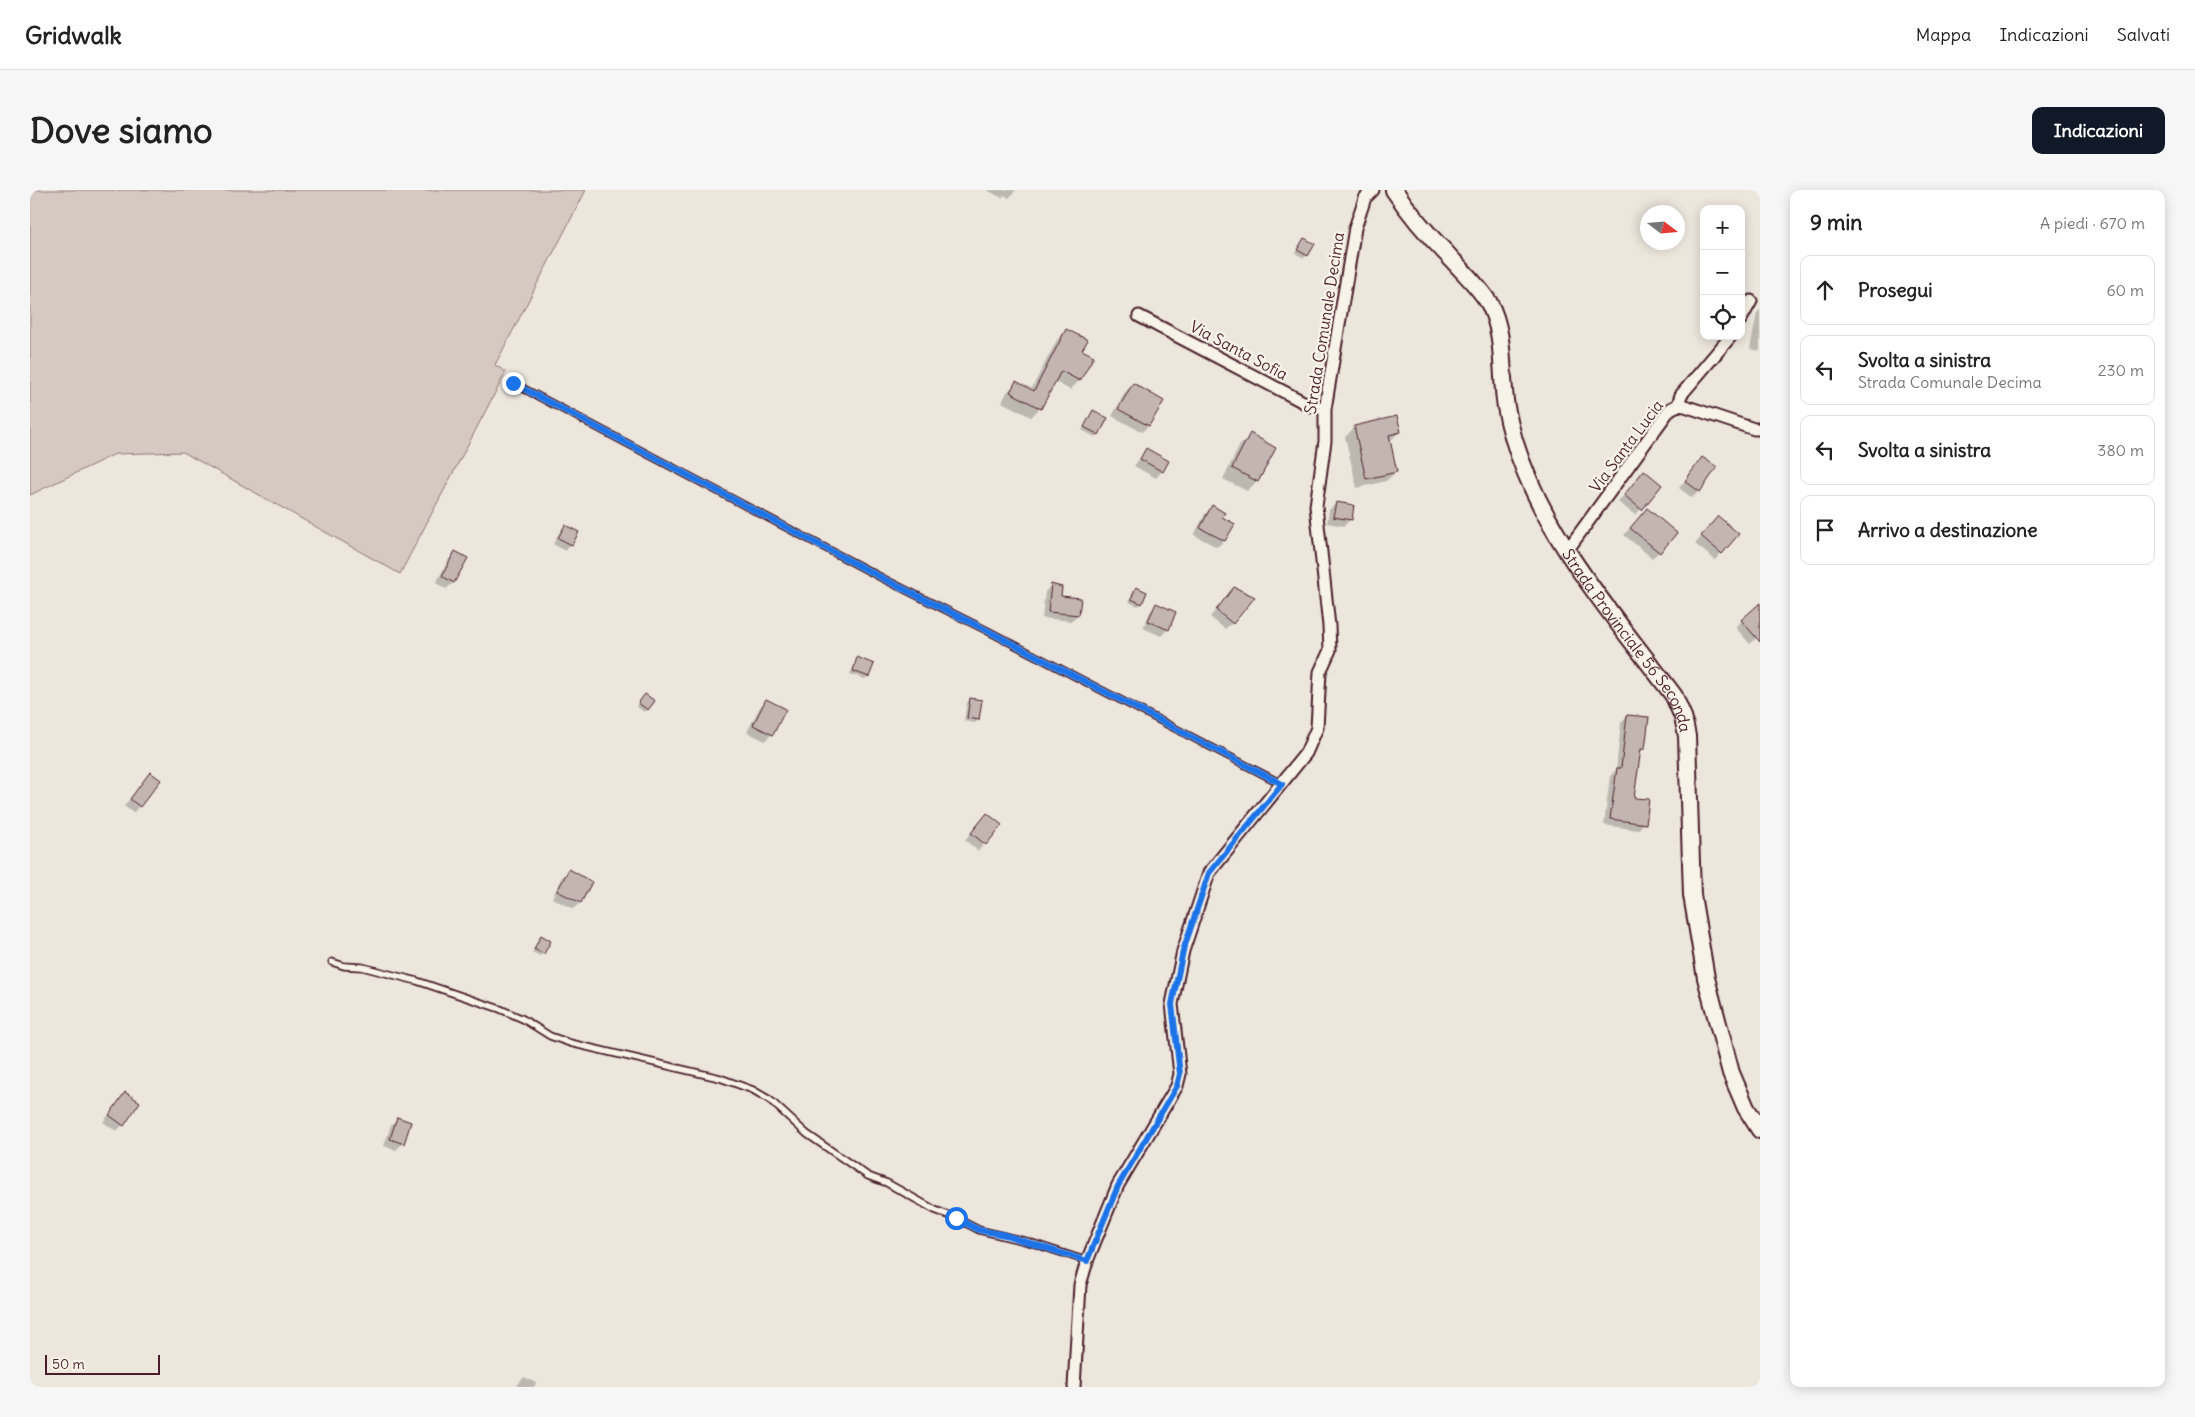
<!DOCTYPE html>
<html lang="it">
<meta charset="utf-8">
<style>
:root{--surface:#fff;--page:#f6f6f6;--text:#222;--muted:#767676;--line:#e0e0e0;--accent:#111827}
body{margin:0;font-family:Delius,sans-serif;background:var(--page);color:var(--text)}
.controls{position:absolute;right:15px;top:15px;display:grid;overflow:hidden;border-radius:10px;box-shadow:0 2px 12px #0003}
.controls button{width:45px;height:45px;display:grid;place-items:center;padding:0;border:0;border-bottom:1px solid var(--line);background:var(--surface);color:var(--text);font:25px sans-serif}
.compass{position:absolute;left:1610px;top:15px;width:45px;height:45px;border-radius:50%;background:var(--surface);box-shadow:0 2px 12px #0003;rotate:106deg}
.scale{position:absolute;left:15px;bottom:12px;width:115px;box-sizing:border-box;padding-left:5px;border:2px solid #4a1f2b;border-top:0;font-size:14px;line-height:18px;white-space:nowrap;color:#4a1f2b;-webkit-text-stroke:4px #f7f3e8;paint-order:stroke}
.stop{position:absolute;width:15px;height:15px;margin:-11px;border:4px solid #1a73e8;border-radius:50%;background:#fff}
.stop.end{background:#1a73e8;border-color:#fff;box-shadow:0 1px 5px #0008}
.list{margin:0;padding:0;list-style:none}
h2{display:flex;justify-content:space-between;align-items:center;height:65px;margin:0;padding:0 20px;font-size:21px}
h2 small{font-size:16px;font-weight:400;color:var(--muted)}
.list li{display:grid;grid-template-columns:32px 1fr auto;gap:15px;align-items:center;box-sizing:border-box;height:70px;margin:0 10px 10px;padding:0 10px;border:1px solid var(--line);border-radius:10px}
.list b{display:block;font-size:19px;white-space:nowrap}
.list p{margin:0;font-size:16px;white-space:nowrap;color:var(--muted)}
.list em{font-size:16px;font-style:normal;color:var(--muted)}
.icon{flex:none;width:28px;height:28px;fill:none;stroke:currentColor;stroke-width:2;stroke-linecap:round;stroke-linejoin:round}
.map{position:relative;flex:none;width:1730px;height:1197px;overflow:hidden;border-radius:10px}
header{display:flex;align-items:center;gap:30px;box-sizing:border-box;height:70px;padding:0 25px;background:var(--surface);border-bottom:1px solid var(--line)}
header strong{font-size:24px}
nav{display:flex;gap:28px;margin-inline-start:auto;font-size:18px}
.intro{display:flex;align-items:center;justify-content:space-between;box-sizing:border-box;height:120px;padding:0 30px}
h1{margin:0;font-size:35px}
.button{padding:12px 22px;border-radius:10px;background:var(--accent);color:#fff;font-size:18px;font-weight:700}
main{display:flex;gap:30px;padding:0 30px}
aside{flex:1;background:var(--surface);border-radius:10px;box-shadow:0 2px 12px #0003}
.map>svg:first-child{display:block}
.green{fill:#d5c9c2;stroke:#907476}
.shadow{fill:#0003}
.building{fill:#c4b5b0;stroke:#4a1f2b}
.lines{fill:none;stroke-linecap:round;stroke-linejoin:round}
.lane-casing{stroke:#4a1f2b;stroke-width:9}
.street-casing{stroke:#4a1f2b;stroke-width:15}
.secondary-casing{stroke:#4a1f2b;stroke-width:20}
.lane{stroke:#f7f3e8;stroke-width:5.5}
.street{stroke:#f7f3e8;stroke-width:11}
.secondary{stroke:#f7f3e8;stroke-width:16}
.route{stroke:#1a73e8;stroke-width:6}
.labels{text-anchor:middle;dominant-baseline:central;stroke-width:4.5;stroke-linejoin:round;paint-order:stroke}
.street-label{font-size:16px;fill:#4a1f2b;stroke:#f7f3e8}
</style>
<header>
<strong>Gridwalk</strong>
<nav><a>Mappa</a><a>Indicazioni</a><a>Salvati</a></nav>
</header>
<div class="intro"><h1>Dove siamo</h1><a class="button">Indicazioni</a></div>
<main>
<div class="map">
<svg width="1730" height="1197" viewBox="0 0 1730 1197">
<rect width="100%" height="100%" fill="#ece6dd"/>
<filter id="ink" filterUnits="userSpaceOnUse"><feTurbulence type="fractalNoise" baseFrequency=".02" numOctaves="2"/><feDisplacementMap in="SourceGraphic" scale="10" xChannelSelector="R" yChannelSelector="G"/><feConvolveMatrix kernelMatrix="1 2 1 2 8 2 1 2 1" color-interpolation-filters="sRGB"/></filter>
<g filter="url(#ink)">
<path class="green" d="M0,0H556L465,175L476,182L370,384L153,262L85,264L0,305Z"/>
<path class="shadow" d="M957,0H986L979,8L974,5L972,8Z
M1274,49L1277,65L1274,68L1265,63Z
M1730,120V161L1720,159L1727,123Z
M1037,140L1051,160L1049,191L1040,200L1024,191L1010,218L1001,227L972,212L977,202L987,193L1001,200L1027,150Z
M1103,195L1118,236L1112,242L1082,226L1096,201Z
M1063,221L1068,244L1065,247L1052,240Z
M1325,237L1369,242L1360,251L1366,282L1356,291L1327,298L1315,247Z
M1221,245L1227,291L1217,301L1193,289L1210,255Z
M1116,260L1132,281L1126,288L1104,276Z
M1673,268L1669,301L1662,308L1649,298Z
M1614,281L1611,319L1605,325L1588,312Z
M1306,313L1321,329L1314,336L1297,333L1299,320Z
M1182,317L1191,328L1203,335L1194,351L1187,357L1164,345L1175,324Z
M1610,326L1629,362L1622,368L1594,345Z
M1688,327L1707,344L1685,370L1665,354Z
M535,336L541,354L535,361L523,354L529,343Z
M425,363L436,369L423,393L416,399L406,393L419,369Z
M1021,395L1030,407L1048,425L1041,431L1012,428L1015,402Z
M1204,398L1202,433L1195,439L1180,427Z
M1107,399L1111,413L1108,416L1099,412Z
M1126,415L1138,439L1131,446L1113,438L1120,422Z
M1730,415V445L1720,454L1705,437Z
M828,469L838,486L835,489L820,484Z
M612,508L623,511L614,522L606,516Z
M737,510L742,544L735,551L717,542L730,517Z
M940,510L948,530L945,533L934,531L937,513Z
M1598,526L1614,559L1609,563L1603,609L1614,633L1608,640L1574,635L1580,586L1586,580L1591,533Z
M114,591L109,616L103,623L94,616Z
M950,631L970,635L948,661L935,650Z
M539,681L561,692L550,713L543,719L522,708L532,687Z
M511,747L513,763L510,766L502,762Z
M96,904L93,935L86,941L73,932Z
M367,929L373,953L366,960L354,956L361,935Z
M494,1187L506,1193L504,1197H486Z"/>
<path class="building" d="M1274,48L1285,54L1278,66L1267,60Z
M1036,139L1058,150L1052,160L1064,166L1050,191L1031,181L1011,219L980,202L986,191L1004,201Z
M1103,193L1134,211L1119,236L1088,219Z
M1063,220L1078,228L1069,245L1054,237Z
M1367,226L1371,242L1359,245L1367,282L1336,289L1324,236Z
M1220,243L1246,258L1228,292L1202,278Z
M1116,258L1139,271L1133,282L1110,269Z
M1672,267L1687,277L1670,302L1655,291Z
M1614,280L1632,295L1612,320L1594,305Z
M1306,312L1324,315L1322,330L1303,327Z
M1182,315L1195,323L1192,327L1205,334L1195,351L1170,338Z
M1617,318L1647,343L1630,363L1600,338Z
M1688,326L1709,344L1692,364L1671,346Z
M535,335L549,342L542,355L528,348Z
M425,361L438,368L424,393L412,386Z
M1021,394L1032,397L1031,406L1051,408L1049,425L1018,422Z
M1106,397L1117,402L1112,414L1101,409Z
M1204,397L1225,407L1203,434L1186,420Z
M1126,413L1146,422L1139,440L1118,431Z
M1730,413V452L1711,430Z
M827,467L844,474L839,487L823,481Z
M615,504L625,511L618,520L608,513Z
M940,508L952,510L949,530L937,528Z
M736,509L756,519L743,545L723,535Z
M1597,525L1619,527L1615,559H1611L1604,608L1619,609L1616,634L1580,629L1587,578H1591Z
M120,582L131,590L110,617L100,609Z
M957,623L972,635L956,655L941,643Z
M539,679L562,692L551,713L527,701Z
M511,745L521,751L514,764L504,759Z
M95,902L110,912L94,936L79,925Z
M367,927L381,932L374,954L360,949Z"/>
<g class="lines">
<defs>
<path id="lane" d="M483,193L856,390L958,441L1252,594
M302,772L314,776L332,777L387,791L470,819L493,829L520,846L540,853L690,888L723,900L740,910L777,944L838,986L857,993L905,1020L926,1028L949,1040L999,1052L1057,1071"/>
<path id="street" d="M1109,126L1281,216L1295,219
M1711,129L1721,111
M1648,215L1651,205L1701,146
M1536,362L1640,219L1648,215L1655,216L1724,239H1730
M1044,1197L1050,1095L1057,1071L1088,995L1147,896L1150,884L1142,814L1153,761L1179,683L1276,563L1287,538L1290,482L1300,460L1299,436L1286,316L1295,251V219L1325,38L1335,8L1343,0"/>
<g id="secondary">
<path id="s1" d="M1364,0C1380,24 1397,44 1417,64C1431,80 1448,95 1459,113C1476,145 1470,183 1476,217C1478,228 1481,240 1484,250C1514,348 1584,426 1644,506L1653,527L1657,546L1662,705L1676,788L1701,883L1716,918L1730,940"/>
</g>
</defs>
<use href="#lane" class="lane-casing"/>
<use href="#street" class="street-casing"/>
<use href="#secondary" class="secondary-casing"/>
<use href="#lane" class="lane"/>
<use href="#street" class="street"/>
<use href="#secondary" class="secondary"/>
</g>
</g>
<g class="lines" filter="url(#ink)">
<path class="route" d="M483,193L856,390L958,441L1252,594L1179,683L1153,761L1142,814L1150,884L1147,896L1088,996L1057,1071L975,1045L949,1040L926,1028"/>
</g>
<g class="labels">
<g class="street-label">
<text transform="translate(1294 133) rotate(-81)">Strada Comunale Decima</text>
<text transform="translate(1209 160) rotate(28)">Via Santa Sofia</text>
<text transform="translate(1596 256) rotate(-53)">Via Santa Lucia</text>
<text stroke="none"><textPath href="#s1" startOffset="520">Strada Provinciale 56 Seconda</textPath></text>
</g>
</g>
</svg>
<div class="controls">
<button>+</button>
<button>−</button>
<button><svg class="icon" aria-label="locate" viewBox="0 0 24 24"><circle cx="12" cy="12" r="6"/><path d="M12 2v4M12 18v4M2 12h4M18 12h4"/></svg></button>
</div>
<svg class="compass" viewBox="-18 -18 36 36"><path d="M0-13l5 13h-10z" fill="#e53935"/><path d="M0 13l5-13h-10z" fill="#767676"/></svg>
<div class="scale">50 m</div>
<div class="stop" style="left:926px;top:1028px"></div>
<div class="stop end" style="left:483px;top:193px"></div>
</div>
<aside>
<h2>9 min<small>A piedi · 670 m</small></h2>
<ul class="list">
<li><svg class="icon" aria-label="ahead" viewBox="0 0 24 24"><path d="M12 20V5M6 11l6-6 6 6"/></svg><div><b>Prosegui</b></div><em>60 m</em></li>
<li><svg class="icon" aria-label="left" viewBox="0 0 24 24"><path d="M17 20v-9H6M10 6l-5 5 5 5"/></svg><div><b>Svolta a sinistra</b><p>Strada Comunale Decima</p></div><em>230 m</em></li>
<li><svg class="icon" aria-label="left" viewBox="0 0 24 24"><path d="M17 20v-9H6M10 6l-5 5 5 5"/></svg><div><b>Svolta a sinistra</b></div><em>380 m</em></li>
<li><svg class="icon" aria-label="arrive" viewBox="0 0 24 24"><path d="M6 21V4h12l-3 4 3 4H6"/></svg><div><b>Arrivo a destinazione</b></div></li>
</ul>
</aside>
</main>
